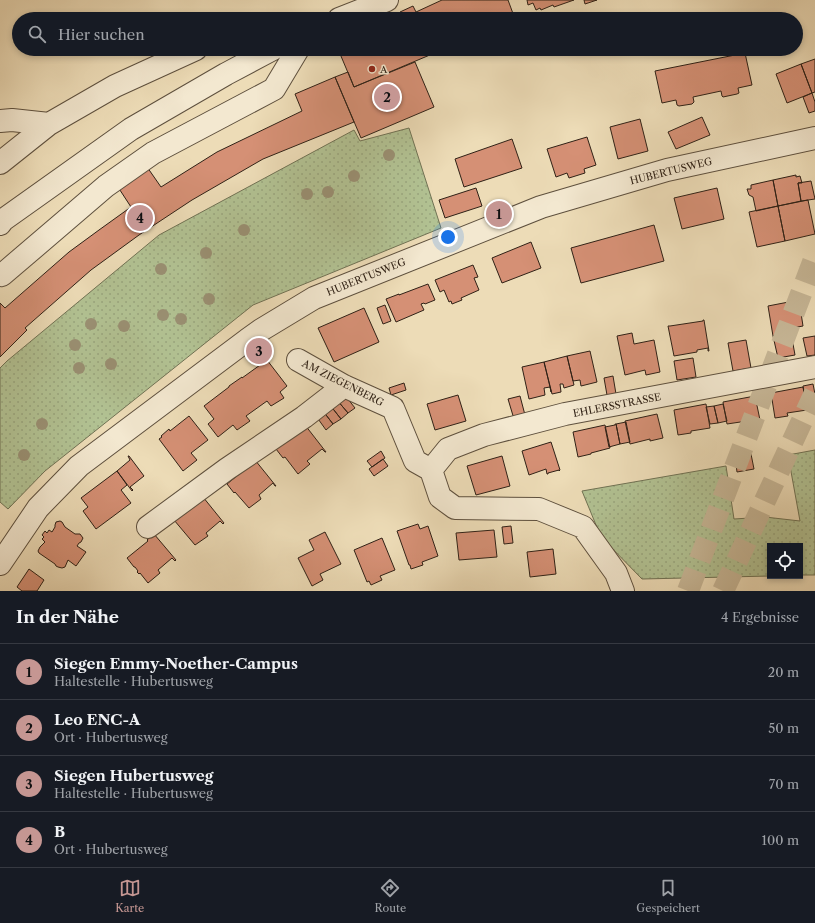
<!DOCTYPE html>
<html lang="de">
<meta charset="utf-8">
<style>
:root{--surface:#171b24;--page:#242831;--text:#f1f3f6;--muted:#9ea1a6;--line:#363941;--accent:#c59692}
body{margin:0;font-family:"Libre Caslon Text",serif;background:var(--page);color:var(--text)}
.controls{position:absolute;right:12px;bottom:12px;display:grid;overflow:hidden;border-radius:0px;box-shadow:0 2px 6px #0003}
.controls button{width:36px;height:36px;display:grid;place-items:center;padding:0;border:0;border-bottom:1px solid var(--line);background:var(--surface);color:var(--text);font:20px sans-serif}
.you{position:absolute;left:448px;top:237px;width:14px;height:14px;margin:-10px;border:3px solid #fff;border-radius:50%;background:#1a73e8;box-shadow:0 0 0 6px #1a73e833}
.badge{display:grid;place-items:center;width:26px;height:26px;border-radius:50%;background:var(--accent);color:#111;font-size:13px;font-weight:700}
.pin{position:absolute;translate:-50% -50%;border:2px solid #fff;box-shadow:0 1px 4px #0006}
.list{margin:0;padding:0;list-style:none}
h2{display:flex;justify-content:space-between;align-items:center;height:52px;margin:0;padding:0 16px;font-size:17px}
h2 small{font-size:13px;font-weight:400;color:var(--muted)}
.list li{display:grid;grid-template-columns:26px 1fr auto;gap:12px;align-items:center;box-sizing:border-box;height:56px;padding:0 16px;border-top:1px solid var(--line)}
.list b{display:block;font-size:15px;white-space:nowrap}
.list p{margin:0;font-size:13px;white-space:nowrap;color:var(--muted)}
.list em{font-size:13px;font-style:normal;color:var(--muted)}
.icon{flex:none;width:22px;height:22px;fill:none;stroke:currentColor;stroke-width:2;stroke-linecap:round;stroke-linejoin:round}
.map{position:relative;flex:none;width:815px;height:591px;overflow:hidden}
.search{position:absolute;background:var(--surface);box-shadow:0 2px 6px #0003;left:12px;right:12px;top:12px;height:44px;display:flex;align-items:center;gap:10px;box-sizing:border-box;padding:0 14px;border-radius:22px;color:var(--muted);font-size:15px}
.sheet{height:276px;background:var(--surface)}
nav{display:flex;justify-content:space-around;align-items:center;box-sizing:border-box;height:56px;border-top:1px solid var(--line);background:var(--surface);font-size:11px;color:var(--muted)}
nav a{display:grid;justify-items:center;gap:2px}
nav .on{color:var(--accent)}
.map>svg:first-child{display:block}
.grass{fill:url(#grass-dots);stroke:#707254}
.building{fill:#d59075;stroke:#2f2116}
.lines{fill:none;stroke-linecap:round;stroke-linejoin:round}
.highway-tunnel{stroke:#c7b797;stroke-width:22;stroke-dasharray:22 11;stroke-linecap:butt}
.minor-casing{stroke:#5e503e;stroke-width:24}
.minor{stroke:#f3e8d0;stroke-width:22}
.tree{fill:#9a9073}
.poi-dot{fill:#8f2418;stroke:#f3e8d0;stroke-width:1.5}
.labels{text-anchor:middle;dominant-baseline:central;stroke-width:3;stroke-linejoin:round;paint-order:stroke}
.poi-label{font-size:10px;fill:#2f2116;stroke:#f3e8d0;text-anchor:start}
.street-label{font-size:10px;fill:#2f2116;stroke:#f3e8d0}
</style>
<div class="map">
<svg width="815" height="591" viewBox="0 0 815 591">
<defs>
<pattern id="grass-dots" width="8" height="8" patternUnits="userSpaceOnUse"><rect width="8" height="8" fill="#b2c293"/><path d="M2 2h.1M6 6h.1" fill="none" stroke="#99a67e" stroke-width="1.8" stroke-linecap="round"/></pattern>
</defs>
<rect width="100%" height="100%" fill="#eddcb7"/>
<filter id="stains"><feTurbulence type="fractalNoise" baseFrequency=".005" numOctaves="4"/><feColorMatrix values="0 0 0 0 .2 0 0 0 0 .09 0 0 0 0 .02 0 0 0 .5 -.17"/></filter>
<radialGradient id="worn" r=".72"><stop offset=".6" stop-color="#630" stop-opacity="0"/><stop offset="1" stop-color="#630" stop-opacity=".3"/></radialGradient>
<path class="grass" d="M409,128L441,228L253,305L45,471L8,509L0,502V368L7,361L159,235L354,130L360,141Z
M815,450V575H800V546H770V576L642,579L601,537L582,491L726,466L734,519L765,517L800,521L788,455Z"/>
<path class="building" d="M442,0H508L515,19H396L403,16L400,12L413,6L416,12Z
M527,0H574L554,7L553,5L541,10L540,8L536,10L533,3L528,5Z
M584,0H597L585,4Z
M338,49H444L354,87Z
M745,53L752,85L738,88L739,93L737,94L723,97L722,96L721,91L693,97L694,102L692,104L679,106L677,105L676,100L662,103L655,71Z
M815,59V92L812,93L801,64Z
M415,62L434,107L361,138L335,77L348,72L354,87Z
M801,64L812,93L787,103L776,74Z
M335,77L354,122L263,159L192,200L139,235L91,270L25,328L27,330L0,357V303L5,308L69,252L99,230L131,207L116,184L145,164L161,187L217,152L302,111L295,94Z
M812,93L815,102V111L809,113L803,97Z
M702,117L710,135L676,149L668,132Z
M640,119L648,151L618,159L610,127Z
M587,137L596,165L584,169L585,173L569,178L567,173L556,177L547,149Z
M512,139L522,168L464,187L455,159Z
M796,175V177L800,176L802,183H798L801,201L778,206L773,180Z
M773,180L778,206L756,211L753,197L749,195L747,189H751V185Z
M811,181L815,199L801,201L798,183Z
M476,188L482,206L445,218L439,200Z
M717,188L724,219L682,229L674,198Z
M808,200L815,234L785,241L778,206Z
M778,206L785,241L757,247L749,212Z
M654,225L664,261L581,283L571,248Z
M531,242L541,268L502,283L492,258Z
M473,265L478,277L474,278L479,290L461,298L462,300L452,304L451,301L449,302L444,290L440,292L435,280Z
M428,284L435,300L425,304L424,303L421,304L424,310L396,322L386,299L399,294V295Z
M799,300L803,326L787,329L788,334L773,336L768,306Z
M385,305L391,321L383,324L377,308Z
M364,308L379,342L334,362L318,328Z
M703,320H704L709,351H708V348L697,350V352L674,356L668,326H670L703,321Z
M632,333L634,344L654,340L660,372L646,375L645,370L625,375L617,336Z
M791,333L795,355L778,358L773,336Z
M815,336V355L807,356L803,338Z
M746,340L751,368L733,371L728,343Z
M590,351L597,382L581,386L580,380L573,381L567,356Z
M567,356L574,385L564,388L563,384H560L561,392L552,394L544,362Z
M693,358L696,377L677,380L674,361Z
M267,360L287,386L280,392L284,398L271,406L267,401L246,416L250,421L237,430L233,425L218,437L208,424L214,419L204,406L229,387V386L242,377V378Z
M544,362L551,391V392L550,387L544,388L545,395L529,399L522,367Z
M613,376L616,394L607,395L604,378Z
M404,383L406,390L391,395L389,388Z
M813,384L815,394V403L806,404L803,386Z
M803,387L807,410L787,413L788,416L775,418L771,393Z
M344,394L355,408L348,413L337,400Z
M458,395L466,421L435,430L427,404Z
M520,396L525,415L514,419L508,399Z
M755,396L760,420L747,423V421L727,424L723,402Z
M337,400L348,413L341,419L330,405Z
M706,404L710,428L691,431V433L678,435L674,410Z
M723,404L727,421L718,423L714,406Z
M330,405L341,419L333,424L323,411Z
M714,406L718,423L710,424L706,407Z
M323,411L333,424L326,430L316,416Z
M657,414L663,438L650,441V439L630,444L625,421Z
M189,416L208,440L191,453L197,460L183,471L159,439L162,437L161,436L169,429L170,431Z
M626,422L630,442L620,444L616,424Z
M615,424H616L620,444L609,447L605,427L615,425Z
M305,425L326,452H325L322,449L307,461L310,464L298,474L285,457L283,458L276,449Z
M605,425L610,448L591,453V454L578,457L573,432Z
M551,442L560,470L559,471V470L548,473V474H547L546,469L529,475L522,451Z
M381,451L385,458L372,467L367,461Z
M751,454L754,469L737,472L735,457Z
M128,456H129L144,476L130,487L133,490L132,491L117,471L130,460Z
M502,456L510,486L476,495L467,466Z
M383,459L388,466L374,476L369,469Z
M255,460L276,486H275L273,483L259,495L261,499L249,508L235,492L234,493L227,484L248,467Z
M117,471L127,485L121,490L131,503L96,529L83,511L88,507L81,498Z
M203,497L224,523L223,524L220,521L206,533L208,536L195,545L174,520Z
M60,521L62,522L65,527L75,534H80L83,538L81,542L79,543L77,546L86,552L76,566L68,560L65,567L62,568L58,567L56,566L55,564L39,553L38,551L40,547L45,542L42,539L44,537L42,535L45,531L47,533L49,530L52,532L55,527V525L56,522Z
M418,524L420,529L428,526L438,556L422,562L423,565L411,569L410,565H409L397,531Z
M511,526L513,543L504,544L502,527Z
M494,530L497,557L459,560L456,533Z
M325,532L341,564L320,574L323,580L312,586L298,558L314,550L309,540Z
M154,534L176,560L175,561L172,558L158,570L160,573L148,583L140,573L139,574L137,572L138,571L135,567H134L127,558L148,541L147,540Z
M382,538L395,570L380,576L382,580L371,585L369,581L367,582L354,550Z
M553,549L556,574L530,577L527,552Z
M29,569L44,580L37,591H22L17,587Z"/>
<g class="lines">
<path class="highway-tunnel" d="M688,591L815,257
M723,591L815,393"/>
<defs>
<path id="minor" d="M339,19L387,0
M0,121L12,120L49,124
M0,163L49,124L115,86L196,49
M0,224L3,220L131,129L226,74L273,49
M0,274L2,275L106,186L153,153L274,89L298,49
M298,360L344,386L393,408L415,461L431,470L440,497L455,508L539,509L583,527L616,573L623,591
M431,470L448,449L484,435L565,414L815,367
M148,527L227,469L304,417L344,386
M0,564L38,508L79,466L247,340L261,330L314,298L541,207L667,170L815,138"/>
</defs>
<use href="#minor" class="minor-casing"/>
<use href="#minor" class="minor"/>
</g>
<g class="tree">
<circle cx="389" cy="155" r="6"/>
<circle cx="354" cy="176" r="6"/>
<circle cx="328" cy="192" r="6"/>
<circle cx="307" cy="194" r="6"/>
<circle cx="244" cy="230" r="6"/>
<circle cx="206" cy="253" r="6"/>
<circle cx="161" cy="269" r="6"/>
<circle cx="209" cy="299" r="6"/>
<circle cx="163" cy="315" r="6"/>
<circle cx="181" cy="319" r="6"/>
<circle cx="91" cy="324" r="6"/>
<circle cx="124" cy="326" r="6"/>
<circle cx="75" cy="345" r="6"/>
<circle cx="111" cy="364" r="6"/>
<circle cx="79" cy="368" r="6"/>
<circle cx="42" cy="424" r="6"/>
<circle cx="24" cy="455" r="6"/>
</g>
<circle class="poi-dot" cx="372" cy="69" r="4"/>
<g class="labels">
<g class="poi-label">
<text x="380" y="69">A</text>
</g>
<g class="street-label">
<text transform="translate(671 171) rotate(-14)">HUBERTUSWEG</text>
<text transform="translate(366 277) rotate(-22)">HUBERTUSWEG</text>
<text transform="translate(343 383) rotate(27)">AM ZIEGENBERG</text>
<text transform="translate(617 405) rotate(-11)">EHLERSSTRASSE</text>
</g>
</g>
<rect width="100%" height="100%" filter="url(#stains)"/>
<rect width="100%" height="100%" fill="url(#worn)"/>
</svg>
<div class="controls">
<button><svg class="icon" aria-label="locate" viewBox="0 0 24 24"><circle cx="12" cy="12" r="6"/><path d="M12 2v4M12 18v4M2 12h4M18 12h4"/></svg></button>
</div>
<div class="you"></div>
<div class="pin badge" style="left:499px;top:214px">1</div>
<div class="pin badge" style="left:387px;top:97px">2</div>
<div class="pin badge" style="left:259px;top:351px">3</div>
<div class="pin badge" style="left:140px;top:218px">4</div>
<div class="search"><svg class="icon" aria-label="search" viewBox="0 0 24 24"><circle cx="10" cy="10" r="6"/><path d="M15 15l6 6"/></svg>Hier suchen</div>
</div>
<section class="sheet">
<h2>In der Nähe<small>4 Ergebnisse</small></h2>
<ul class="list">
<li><span class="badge">1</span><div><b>Siegen Emmy-Noether-Campus</b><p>Haltestelle · Hubertusweg</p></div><em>20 m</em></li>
<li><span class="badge">2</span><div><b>Leo ENC-A</b><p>Ort · Hubertusweg</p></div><em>50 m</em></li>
<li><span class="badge">3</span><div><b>Siegen Hubertusweg</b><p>Haltestelle · Hubertusweg</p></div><em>70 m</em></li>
<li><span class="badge">4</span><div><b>B</b><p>Ort · Hubertusweg</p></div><em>100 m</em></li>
</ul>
</section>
<nav>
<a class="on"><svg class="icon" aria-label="map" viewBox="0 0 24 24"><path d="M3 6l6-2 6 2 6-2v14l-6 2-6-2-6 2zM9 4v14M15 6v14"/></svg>Karte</a>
<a><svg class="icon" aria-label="directions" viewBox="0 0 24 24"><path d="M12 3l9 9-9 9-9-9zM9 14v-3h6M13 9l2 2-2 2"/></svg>Route</a>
<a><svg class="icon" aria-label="saved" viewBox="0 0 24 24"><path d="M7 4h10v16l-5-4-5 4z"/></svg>Gespeichert</a>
</nav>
